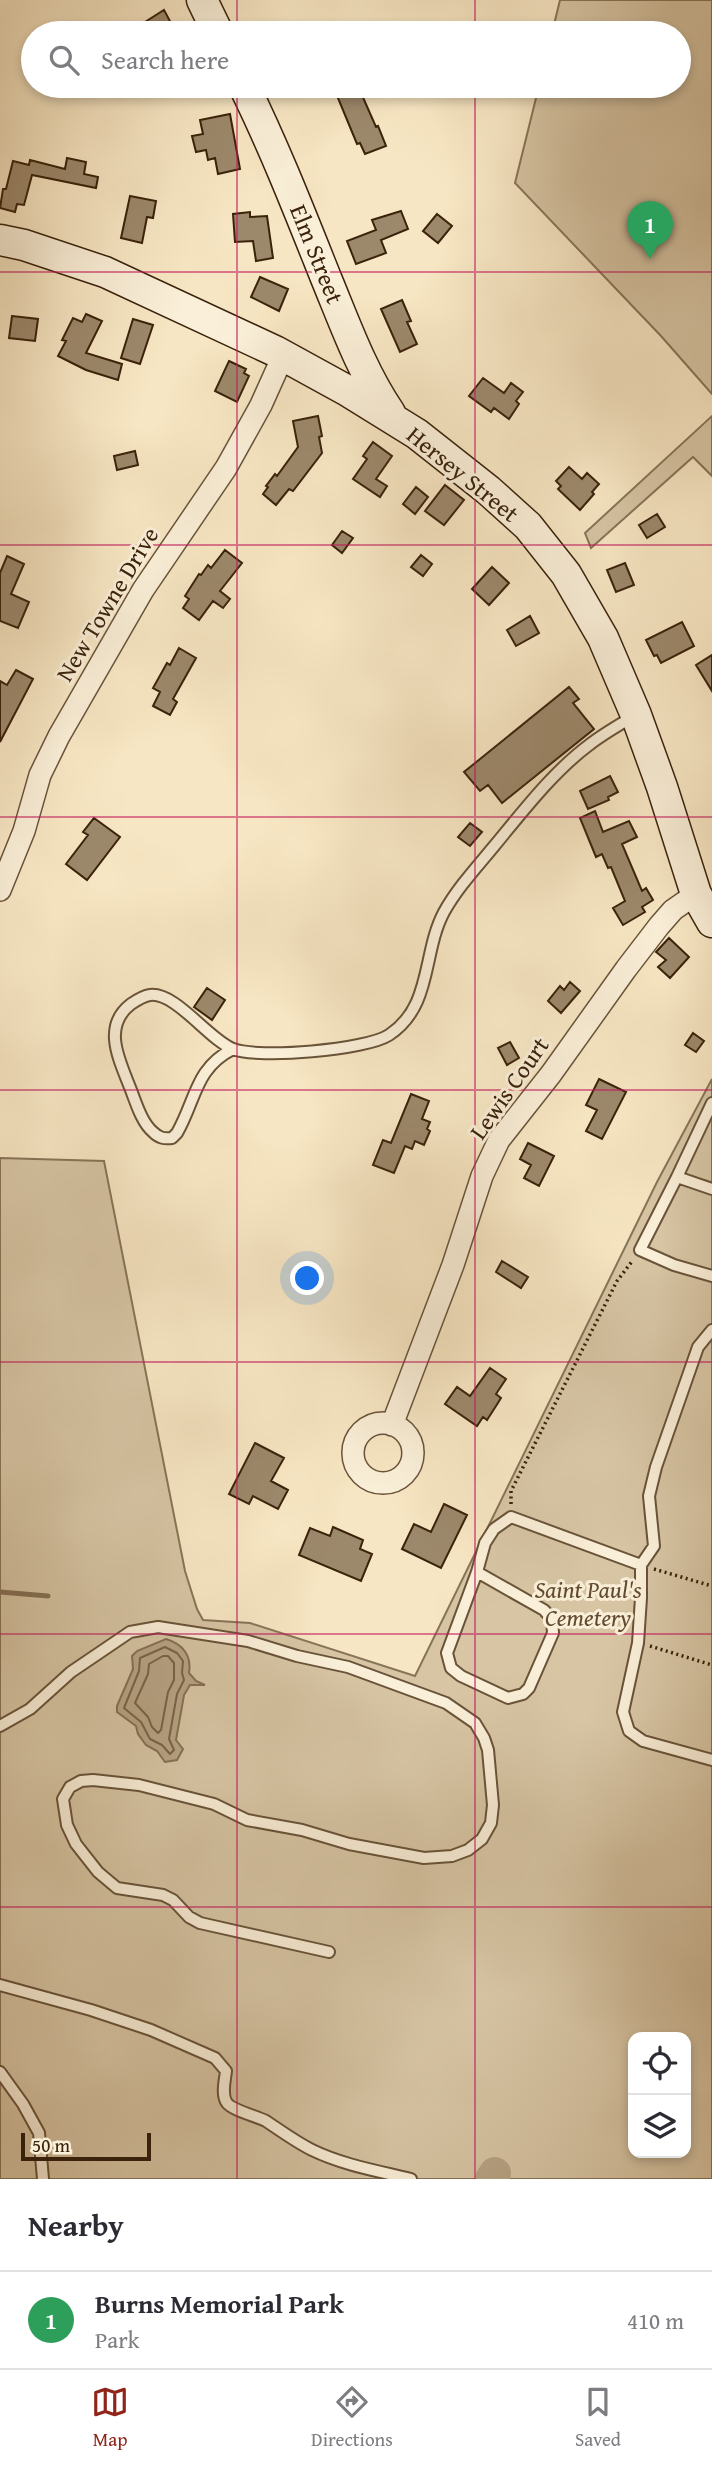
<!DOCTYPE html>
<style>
:root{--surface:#fff;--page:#f7f7f7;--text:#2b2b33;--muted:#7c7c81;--line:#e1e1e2;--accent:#8f2418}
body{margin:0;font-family:"Gentium Book Plus",serif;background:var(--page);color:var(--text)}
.controls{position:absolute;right:21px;bottom:21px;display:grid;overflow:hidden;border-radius:14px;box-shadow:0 4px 10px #0003}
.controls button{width:63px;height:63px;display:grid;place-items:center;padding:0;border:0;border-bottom:2px solid var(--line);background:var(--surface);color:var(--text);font:35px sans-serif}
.scale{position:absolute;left:21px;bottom:18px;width:130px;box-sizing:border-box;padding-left:7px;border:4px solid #3a220b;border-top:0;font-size:19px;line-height:24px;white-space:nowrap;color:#3a220b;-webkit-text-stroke:5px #faefd8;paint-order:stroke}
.you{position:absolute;left:308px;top:1279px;width:24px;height:24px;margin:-18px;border:5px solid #fff;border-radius:50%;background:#1a73e8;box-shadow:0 0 0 10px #1a73e833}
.badge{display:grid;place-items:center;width:46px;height:46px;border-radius:50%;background:var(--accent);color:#fff;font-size:23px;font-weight:700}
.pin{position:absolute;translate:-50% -58px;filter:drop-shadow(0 2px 4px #0008)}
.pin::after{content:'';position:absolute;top:37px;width:24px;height:21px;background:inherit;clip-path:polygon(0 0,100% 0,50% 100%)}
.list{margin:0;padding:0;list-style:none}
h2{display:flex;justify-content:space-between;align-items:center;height:91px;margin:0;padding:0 28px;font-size:30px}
h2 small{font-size:23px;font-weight:400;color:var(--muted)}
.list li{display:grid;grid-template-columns:46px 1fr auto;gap:21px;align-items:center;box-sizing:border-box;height:98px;padding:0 28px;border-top:2px solid var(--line)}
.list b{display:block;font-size:26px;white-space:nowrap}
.list p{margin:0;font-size:23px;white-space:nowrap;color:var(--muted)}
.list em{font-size:23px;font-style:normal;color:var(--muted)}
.icon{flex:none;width:38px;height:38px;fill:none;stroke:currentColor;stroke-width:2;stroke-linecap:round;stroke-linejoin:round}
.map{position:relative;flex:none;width:712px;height:2179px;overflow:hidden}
.search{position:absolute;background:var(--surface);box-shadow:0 4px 10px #0003;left:21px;right:21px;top:21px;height:77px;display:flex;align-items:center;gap:18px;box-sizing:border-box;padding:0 24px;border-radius:38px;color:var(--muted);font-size:26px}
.sheet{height:189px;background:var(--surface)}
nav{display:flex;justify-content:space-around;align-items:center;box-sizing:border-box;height:98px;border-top:2px solid var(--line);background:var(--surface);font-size:19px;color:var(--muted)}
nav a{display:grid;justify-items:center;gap:4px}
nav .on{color:var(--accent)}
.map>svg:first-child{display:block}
.green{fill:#d7c5a4;stroke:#887458;stroke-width:2;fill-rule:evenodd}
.water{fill:#b7a384;stroke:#856f54;stroke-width:2}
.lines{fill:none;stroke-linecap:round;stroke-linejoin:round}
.shore{stroke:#786248;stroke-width:2}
.stream{stroke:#856f54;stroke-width:5}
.river{stroke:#b7a384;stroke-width:32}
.building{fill:#9c886b;stroke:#3a220b;stroke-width:2}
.lane-casing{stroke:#695339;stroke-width:14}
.street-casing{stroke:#695339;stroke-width:24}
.secondary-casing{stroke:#3a220b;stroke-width:33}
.path{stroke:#3a220b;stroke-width:3.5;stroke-dasharray:2 3.5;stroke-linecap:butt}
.lane{stroke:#faefd8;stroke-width:10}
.street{stroke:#faefd8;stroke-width:21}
.secondary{stroke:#faefd8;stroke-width:30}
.grid{fill:none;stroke:#c2185b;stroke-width:2;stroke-opacity:0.55}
.labels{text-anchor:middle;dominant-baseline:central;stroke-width:6;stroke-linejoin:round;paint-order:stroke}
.street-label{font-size:24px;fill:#3a220b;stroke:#faefd8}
.park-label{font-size:24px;font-style:italic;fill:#614b31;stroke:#faefd8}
</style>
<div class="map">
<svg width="712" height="2179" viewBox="0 0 712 2179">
<rect width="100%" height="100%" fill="#f7e6c3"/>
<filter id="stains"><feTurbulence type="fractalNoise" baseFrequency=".00286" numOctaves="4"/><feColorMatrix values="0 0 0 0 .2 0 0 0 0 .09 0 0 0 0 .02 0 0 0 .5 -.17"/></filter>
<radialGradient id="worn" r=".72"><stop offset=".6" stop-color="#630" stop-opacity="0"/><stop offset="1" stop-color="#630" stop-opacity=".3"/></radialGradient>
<path class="green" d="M560,0H712V394L661,336L515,183L539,86H679V33H552Z
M712,416V476L693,457L591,548L585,533Z
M712,1079V2179H0V1158L104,1161L185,1571L197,1609L203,1620L250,1623L415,1676L657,1182ZM633,2037H686V2153H633Z"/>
<path class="water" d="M166,1639C183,1644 192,1656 189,1673L196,1681L205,1685H190L184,1695L176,1740L183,1749L177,1760L165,1762L157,1751L146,1745L138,1734L136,1726L117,1712V1706L133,1669L132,1656L137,1651Z"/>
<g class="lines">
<path class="shore" d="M165,1647L177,1653L183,1661L182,1673L184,1680L177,1694L169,1739L174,1750L170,1754L162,1745L150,1739L141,1722L124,1708L139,1671L140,1658Z
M163,1656H168L174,1663V1680L168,1692L161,1730L158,1733L152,1727L148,1717L135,1703L148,1674L149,1664Z"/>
<path class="stream" d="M0,1592L48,1596"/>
<path class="river" d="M491,2179L495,2173"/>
</g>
<path class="building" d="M164,10L171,23L167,25L173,33H152L145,22Z
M333,86H358L376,127L378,126L386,146L365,154L360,143L357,144Z
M230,114L240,169L218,174L215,158L208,160L206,150L196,152L192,136L203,134L200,120Z
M67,158L86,162L84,174L98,177L96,188L32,175L24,205L17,204L15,212L0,208L3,189H6L13,161L29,165L30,160L65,169Z
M130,196L156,201L153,218L147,217L142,243L121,238Z
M401,211L408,229L381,240L386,253L356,264L347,241L376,230L372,220Z
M250,212V217L267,216L273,258L256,261L253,241L235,242L233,214Z
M437,214L452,226L438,243L423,231Z
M260,277L288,289L279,311L251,297Z
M402,300L411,321L407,322L417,344L400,352L381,309Z
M86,314L102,321L86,353L122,364L118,380L86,370L58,356L66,341L62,340L73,318L82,322Z
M12,316L38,319L35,341L9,338Z
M133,319L153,325L140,364L121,358Z
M229,361L246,369L244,373L249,376L237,402L215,391Z
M483,378L504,393L511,383L523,392L516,401L519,404L509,419L494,408L491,412L469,396Z
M318,416L322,436L319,437L322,453L293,491L289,489L276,505L263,494L268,487L266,486L275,474L277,476L298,447L293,421Z
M373,442L392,456L376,479L387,486L380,497L353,479L367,459L363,456Z
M135,451L138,465L117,470L114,456Z
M569,467L582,479L587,473L599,484L592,492L594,494L580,510L558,489L561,486L556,481Z
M445,485L464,500L444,525L425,511Z
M416,487L428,497L415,514L403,504Z
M657,514L665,527L647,538L639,525Z
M342,531L353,538L342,553L332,545Z
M225,550L242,563L220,591L230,599L223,608L213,601L199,620L183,608L189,599L185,596L199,574L201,575L208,565L211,568Z
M421,555L432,564L423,576L411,567Z
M7,556L24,564L11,594L29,602L18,628L0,621V573Z
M625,563L634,585L616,592L607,570Z
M492,567L509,583L489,605L472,589Z
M530,616L539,633L516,646L507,630Z
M682,622L694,646L661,663L657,655L654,656L646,640Z
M179,648L196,658L173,699L177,702L170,715L153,706L160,692L153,688L167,663L170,665Z
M712,655V691L696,665Z
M16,670L33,679L0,742V681L7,685Z
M569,687L579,699L573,703L594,729L502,803L488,785L480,791L464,772Z
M610,776L618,792L608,797L609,800L588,809L580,791Z
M595,811L603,832L629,821L637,837L622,844L642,891L646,888L653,900L642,907L645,912L623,925L613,908L625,901L611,867L608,868L602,854L596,857L580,818Z
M94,818L120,837L87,880L66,864L88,835L83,832Z
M470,823L482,832L470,846L458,837Z
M669,938L689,957L670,978L658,967L666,960L656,952Z
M570,982L580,991L561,1013L548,1001L560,986L564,990Z
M207,988L225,1000L212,1020L194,1007Z
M693,1033L704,1041L696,1052L685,1045Z
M510,1042L519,1058L507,1065L498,1048Z
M599,1079L626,1092L602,1139L586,1131L597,1110L586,1105Z
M411,1094L429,1101L422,1119L430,1122L427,1129L430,1131L424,1145L415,1141L412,1149L405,1146L394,1173L373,1165L383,1140L391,1143Z
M528,1143L554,1156L539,1186L524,1178L531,1165L520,1159Z
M502,1261L528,1277L521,1288L496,1272Z
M490,1368L506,1379L496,1394L501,1398L496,1406L487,1420L483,1417L477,1426L445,1404L457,1387L470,1396Z
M255,1443L284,1458L271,1481L288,1490L278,1509L253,1496L249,1504L229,1494Z
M444,1504L467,1515L441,1568L402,1549L414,1524L431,1532Z
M333,1527L363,1540L360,1549L372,1554L361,1581L299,1555L310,1528L330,1536Z"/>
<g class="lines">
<defs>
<path id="lane" d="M233,1049C195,1068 196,1100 177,1133L172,1138C164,1139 159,1138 153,1132C142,1123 136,1103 131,1090C120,1061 101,1027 131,1004C137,1000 143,996 150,995C176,992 208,1039 233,1049C259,1059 366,1050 389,1035C433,1006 422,953 444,912C458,887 477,867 495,845C524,810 553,772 589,745C603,734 619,725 634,716
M677,1177L712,1103
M712,1189L677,1177L640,1250L674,1265L712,1276
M641,1565V1598L638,1643L623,1712L629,1731L643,1741L712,1760
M477,1572L544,1610L552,1619L553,1633L529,1688L523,1694L508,1698L461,1676L451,1668L447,1653L477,1572L485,1543L494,1529L511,1517L641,1565L654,1546L649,1496L656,1467L698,1347L712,1330
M0,1726L30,1709L71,1672L130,1632L158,1627L248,1641L297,1656L348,1667L446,1703L475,1723L484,1738L488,1750L493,1805L491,1823L482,1839L468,1850L452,1856L424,1858L349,1844L302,1830L247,1820L214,1804L139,1785L93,1780L81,1781L70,1787L63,1799L67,1825L76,1844L98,1872L117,1888L163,1895L173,1900L189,1917L200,1923L329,1952
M0,1985L91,2010L151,2030L215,2058L226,2071C225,2080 221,2095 227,2103C232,2110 256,2116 266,2121C281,2131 296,2142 312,2150C343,2165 378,2171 411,2179
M0,2072L23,2104L39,2133L43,2179"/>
<path id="street" d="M0,890L24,831L40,775L59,736L143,590L226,468L261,405L283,356
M353 1453a30 30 0 1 1 60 0a30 30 0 1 1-60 0Z
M392,1425L453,1265L482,1176L499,1140L551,1074L626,969L659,926L673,910L696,894"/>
<path id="secondary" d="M202,0L218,33
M244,86C275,149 300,213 326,278C345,324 362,372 390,413
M0,240L24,245L105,272L275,351L346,390L417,434L488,490L528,526L566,574L603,638L636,715L662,787L696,894L712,922"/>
</defs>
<use href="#lane" class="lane-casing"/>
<use href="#street" class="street-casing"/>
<use href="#secondary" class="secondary-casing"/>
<path class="path" d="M511,1504V1491L617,1281L633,1260
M654,1569L712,1586
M650,1646L712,1665"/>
<use href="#lane" class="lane"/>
<use href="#street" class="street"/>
<use href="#secondary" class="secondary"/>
</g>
<path class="grid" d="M237,0V33M475,0V33M237,86V2179M475,86V2179M0,272H712M0,545H712M0,817H712M0,1090H712M0,1362H712M0,1634H712M0,1907H712"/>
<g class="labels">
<g class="street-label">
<text transform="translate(317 254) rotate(68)">Elm Street</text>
<text transform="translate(463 474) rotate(39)">Hersey Street</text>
<text transform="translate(107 604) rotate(-59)">New Towne Drive</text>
<text transform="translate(509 1088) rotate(-55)">Lewis Court</text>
</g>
<g class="park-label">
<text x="588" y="1589">Saint Paul's<tspan x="588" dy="28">Cemetery</tspan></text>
</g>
</g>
<rect width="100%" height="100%" filter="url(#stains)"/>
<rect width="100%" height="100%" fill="url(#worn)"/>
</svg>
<div class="controls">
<button><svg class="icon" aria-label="locate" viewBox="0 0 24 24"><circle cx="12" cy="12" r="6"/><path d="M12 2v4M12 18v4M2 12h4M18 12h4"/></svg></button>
<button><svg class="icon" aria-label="layers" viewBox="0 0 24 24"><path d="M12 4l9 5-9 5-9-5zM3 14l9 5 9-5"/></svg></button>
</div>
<div class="scale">50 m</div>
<div class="you"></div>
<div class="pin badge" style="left:650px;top:259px;background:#2e9e5b">1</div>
<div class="search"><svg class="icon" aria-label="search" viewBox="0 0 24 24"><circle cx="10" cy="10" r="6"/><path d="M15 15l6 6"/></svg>Search here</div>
</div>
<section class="sheet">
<h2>Nearby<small></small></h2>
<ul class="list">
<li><span class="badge" style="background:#2e9e5b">1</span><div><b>Burns Memorial Park</b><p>Park</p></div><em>410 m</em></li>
</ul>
</section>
<nav>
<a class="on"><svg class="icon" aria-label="map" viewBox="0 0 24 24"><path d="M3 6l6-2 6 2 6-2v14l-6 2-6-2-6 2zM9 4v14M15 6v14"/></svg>Map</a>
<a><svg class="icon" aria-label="directions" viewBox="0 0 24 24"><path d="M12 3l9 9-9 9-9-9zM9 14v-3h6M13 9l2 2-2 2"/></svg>Directions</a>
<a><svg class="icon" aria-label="saved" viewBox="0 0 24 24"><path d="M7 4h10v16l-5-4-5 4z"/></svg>Saved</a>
</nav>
